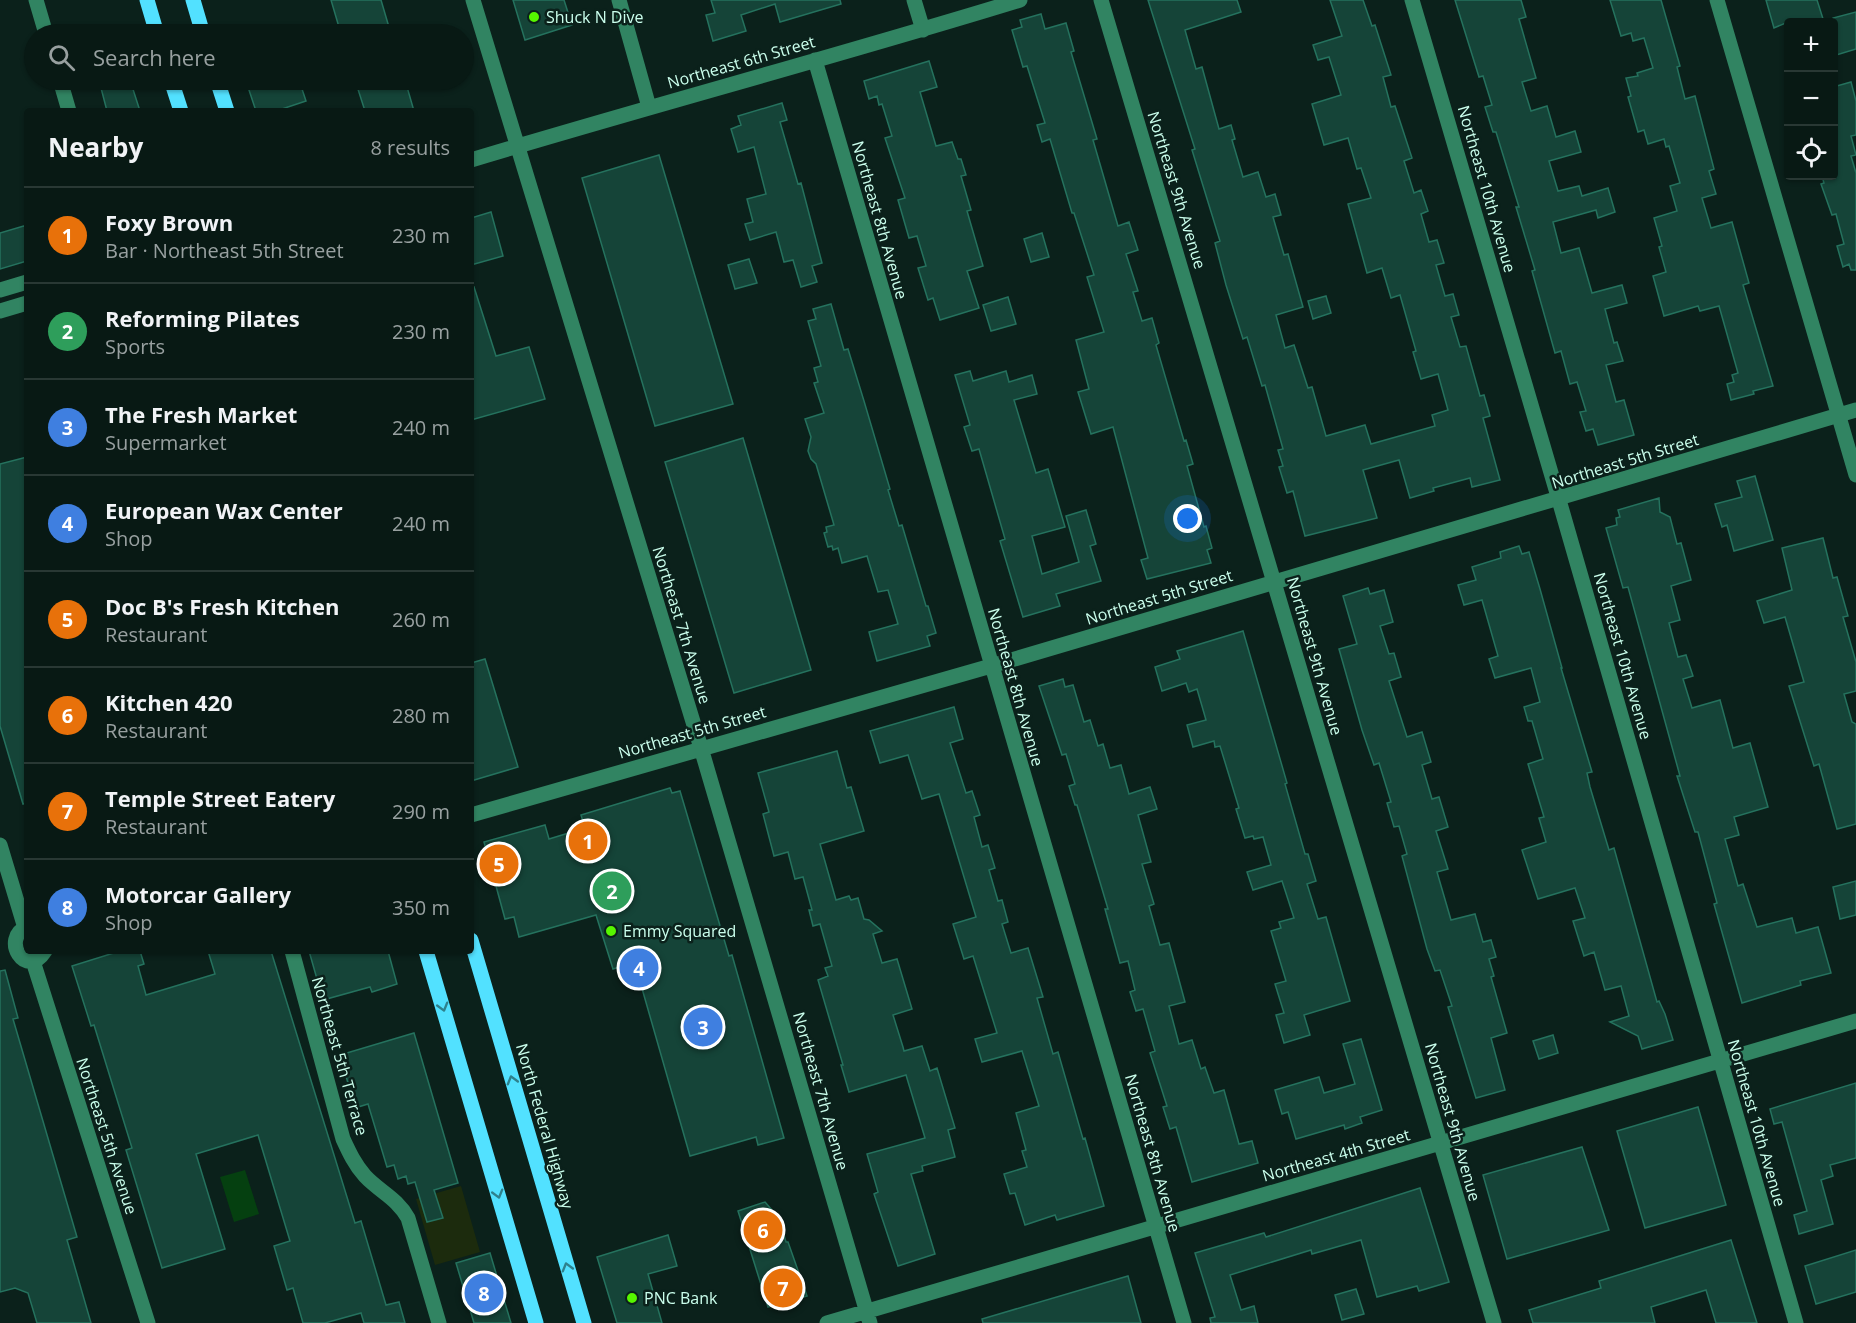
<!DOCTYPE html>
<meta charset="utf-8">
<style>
:root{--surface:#081914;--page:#162622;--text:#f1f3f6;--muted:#98a0a0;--line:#293834;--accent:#0f766e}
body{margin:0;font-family:"Open Sans",sans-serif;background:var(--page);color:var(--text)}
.controls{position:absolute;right:18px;top:18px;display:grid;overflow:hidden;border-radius:6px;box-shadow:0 2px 4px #0004}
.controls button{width:54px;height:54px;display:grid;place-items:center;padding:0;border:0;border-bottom:2px solid var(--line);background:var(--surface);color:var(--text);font:30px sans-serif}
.you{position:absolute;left:1188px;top:519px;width:21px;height:21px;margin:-15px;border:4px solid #fff;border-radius:50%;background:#1a73e8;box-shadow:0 0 0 9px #1a73e833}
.badge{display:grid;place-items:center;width:39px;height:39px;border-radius:50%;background:var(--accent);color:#fff;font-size:20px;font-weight:700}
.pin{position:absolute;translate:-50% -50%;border:3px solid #fff;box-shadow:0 2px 6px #0006}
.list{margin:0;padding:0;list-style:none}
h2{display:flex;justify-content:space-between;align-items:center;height:78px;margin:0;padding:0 24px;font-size:26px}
h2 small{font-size:20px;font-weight:400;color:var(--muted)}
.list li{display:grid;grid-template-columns:39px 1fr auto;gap:18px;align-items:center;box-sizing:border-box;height:96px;padding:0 24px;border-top:2px solid var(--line)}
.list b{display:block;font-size:22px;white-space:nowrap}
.list p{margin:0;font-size:20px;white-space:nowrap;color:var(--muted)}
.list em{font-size:20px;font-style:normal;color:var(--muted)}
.icon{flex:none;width:33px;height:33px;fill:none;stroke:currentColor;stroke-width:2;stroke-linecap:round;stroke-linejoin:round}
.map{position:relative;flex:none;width:1856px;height:1323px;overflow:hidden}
.search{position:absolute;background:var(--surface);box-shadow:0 2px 4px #0004;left:24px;top:24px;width:450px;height:66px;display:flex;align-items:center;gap:15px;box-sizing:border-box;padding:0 21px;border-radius:33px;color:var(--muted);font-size:22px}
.panel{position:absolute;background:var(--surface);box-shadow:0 2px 4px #0004;left:24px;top:108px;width:450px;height:846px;border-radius:6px}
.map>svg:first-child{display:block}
.green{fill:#1c2b0d}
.water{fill:#054010}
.building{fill:#154438;stroke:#25725e;stroke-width:1.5}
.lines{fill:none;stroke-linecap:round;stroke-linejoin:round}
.minor{stroke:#318462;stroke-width:15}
.major{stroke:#52e1ff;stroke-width:15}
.oneway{stroke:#2e818d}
.poi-dot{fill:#56f600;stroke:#0b211b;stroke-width:2}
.labels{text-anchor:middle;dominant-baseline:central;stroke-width:5;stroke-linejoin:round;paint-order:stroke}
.poi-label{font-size:16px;fill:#cbffed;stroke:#0b211b;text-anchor:start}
.street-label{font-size:16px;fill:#cbffed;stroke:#0b211b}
</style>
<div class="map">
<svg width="1856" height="1323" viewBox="0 0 1856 1323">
<rect width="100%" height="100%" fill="#0b211b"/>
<path class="green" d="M461,1186L480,1252L435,1265L416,1199Z"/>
<path class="water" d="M245,1170L259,1214L234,1222L220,1177Z"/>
<path class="building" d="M331,0H381L391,34H341Z
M513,0H564L572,25L525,40Z
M711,0H840L841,4L780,22L775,4L741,15L746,31L713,41L706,15L715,13Z
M1148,0H1237L1241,12L1185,30L1196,69L1202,67L1219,129L1231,125L1235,139L1232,140L1243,177L1258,172L1266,197L1275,194L1281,215L1273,217L1284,255L1288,254L1303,307L1276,315L1285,348L1294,345L1308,388L1312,387L1326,436L1365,425L1371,444L1435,426L1432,415L1448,410L1438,374L1421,379L1413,352L1416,351L1400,295L1391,298L1382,268L1367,273L1348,204L1371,198L1361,168L1357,169L1348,138L1324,145L1312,104L1341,95L1329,57L1318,60L1313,45L1342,36L1330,0H1363L1372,26L1375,25L1391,75L1383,77L1391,107L1395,106L1412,158L1404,161L1414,193L1421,190L1428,211L1421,214L1429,242L1437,240L1444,263L1436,265L1445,296L1453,294L1459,315L1451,317L1460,347L1466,346L1480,396L1484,395L1490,416L1483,418L1500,480L1472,487L1470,478L1433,488L1434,491L1410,498L1399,460L1363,470L1377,518L1305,536L1293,491L1287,493L1279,467L1283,466L1278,450L1283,449L1265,385L1262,386L1247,337L1243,339L1226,285L1215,243L1220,241L1192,150L1195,149Z
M1455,0H1521L1526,17L1519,19L1536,78L1522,82L1531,111L1547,106L1556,137L1575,131L1581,152L1549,161L1558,191L1579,186L1582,196L1608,188L1615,212L1598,218L1596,210L1553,222L1561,253L1579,248L1592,293L1622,285L1627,303L1605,309L1614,343L1617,342L1623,361L1606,365L1616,402L1624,400L1634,435L1598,445L1593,429L1586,431L1580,412L1586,411L1577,382L1570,384L1561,351L1555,353L1532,271L1535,270L1516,207H1519L1496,132H1493L1485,107L1492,105L1483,76L1479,77Z
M1610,0H1661L1680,66L1677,67L1685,99L1695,96L1714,169L1709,171L1716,194L1702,198L1711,228L1732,222L1749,283L1743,285L1773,386L1753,391L1754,394L1731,400L1727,384L1734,382L1732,375L1738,373L1719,306L1700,311L1698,306L1664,316L1653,276L1666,272L1659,247L1662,246L1654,218L1677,211L1670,186L1680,183L1669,146L1666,147L1664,139L1648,144L1644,130L1638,132L1628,97L1631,96L1626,78L1638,76L1637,73L1653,68L1644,38L1633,41L1631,33L1621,36Z
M1766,0H1817L1824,22H1788L1774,28Z
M1856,12V49L1833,56V18Z
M1041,14L1045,29L1066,23L1074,51L1071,52L1097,139L1093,140L1118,226L1129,222L1138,250L1126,254L1138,291L1133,292L1142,321L1152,318L1159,343L1156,345L1184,441L1186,440L1193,464L1187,466L1204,527L1206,526L1212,548L1207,550L1211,563L1147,579L1141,560L1148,558L1113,427L1091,434L1078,392L1089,389L1076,340L1104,332L1087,277L1094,275L1074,213H1072L1050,139L1042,142L1037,125L1045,123L1027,66L1023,67L1012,30L1022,27L1020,20Z
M929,61L937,87L920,92L936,146L952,142L958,159H961L966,175L961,176L971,210L967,211L983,266L967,271L979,308L940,320L933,298L928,300L918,268L926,266L917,236L909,238L898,200L905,198L885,138L892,136L882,104L879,105L877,96L869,99L864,81Z
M127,80H130L140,111H107L101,88Z
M260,80H299L306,101L276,111H256L247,84Z
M355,80H405L414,111H365Z
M1851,82L1856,101V135L1851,136L1856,155L1851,156L1856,173V270H1851L1849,264L1843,267L1837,246L1844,244L1836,214L1832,215L1821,184L1824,183L1822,176H1833V87Z
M782,103L787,120L780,122L798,184L801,183L822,263L812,266L817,282L801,287L793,260L784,262L776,232L750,240L745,224L753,222L747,199L766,194L754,147L738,152L731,129L741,125L738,116Z
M659,155L733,404L655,426L582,178Z
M491,212L503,256L471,265V218Z
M27,225V261L0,269V233Z
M1042,233L1049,257L1031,262L1024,239Z
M749,259L757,283L735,289L728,265Z
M474,287L496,356L529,347L545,399L471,420V288Z
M1326,296L1331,313L1313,319L1308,301Z
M1008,297L1016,324L991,331L983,305Z
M831,304L844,350L848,349L864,401L890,489L888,490L899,526L902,525L926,606H928L936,633L927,636L930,646L877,661L869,632L898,624L888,590L878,592L867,556L842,563L838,548L833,550L832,546L828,547L824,533L827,532L826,527L834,525L816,464L811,459L808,451L811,437L805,419L824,413L814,383L818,382L814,368L821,366L808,321L816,319L813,309Z
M970,371L973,381L1006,371L1009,382L1032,375L1037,394L1014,400L1036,473L1048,469L1065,527L1032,536L1042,574L1079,562L1066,516L1086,510L1096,544L1090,546L1101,581L1056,594L1060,606L1023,617L1000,541L1005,539L979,449L972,451L964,427L970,425L955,375Z
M743,438L811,670L734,693L665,462Z
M27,457V803L23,804L0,726V464Z
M1755,476L1773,540L1734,551L1727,525L1722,527L1715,504L1742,497L1737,481Z
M1659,498L1660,512L1670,517L1677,544L1681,543L1691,580L1671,586L1680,620L1669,623L1678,657L1686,655L1693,676L1683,679L1692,708L1720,700L1733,748L1750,743L1768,807L1734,817L1739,835L1725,839L1738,886L1743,884L1757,927L1792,918L1796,933L1818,927L1831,973L1800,981L1801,985L1742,1003L1714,904L1717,903L1698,832H1695L1677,776H1680L1628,587L1623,588L1606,528L1617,525L1616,518L1620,517L1618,510Z
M1823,538L1833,578L1837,577L1848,616L1843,617L1856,662V691L1844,694L1852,722L1856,724V824L1837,829L1819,764L1814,766L1789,686L1804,682L1785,617L1764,623L1757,601L1792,590L1782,548Z
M1519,546L1522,554L1529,552L1540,589L1562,668H1561L1592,772L1587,773L1590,787L1609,850L1614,848L1657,1002L1659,1001L1665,1014L1673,1040L1642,1049L1638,1036L1610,1022L1629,1016L1621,986L1605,990L1594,952L1584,956L1573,921L1585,918L1575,888L1538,899L1522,850L1546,842L1539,818L1544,817L1528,764L1543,759L1532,721H1528L1524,707L1540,702L1531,668L1495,678L1489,659L1498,656L1482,600L1464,605L1458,585L1476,580L1472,567L1501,558L1500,552Z
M1368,588L1370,594L1384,590L1393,622L1380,626L1389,654L1394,653L1401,677L1389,681L1407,737L1422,732L1431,762L1422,765L1432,799L1439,797L1448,827L1436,831L1448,869L1437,872L1451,920L1475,914L1483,942L1491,940L1496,957L1489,959L1494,976L1491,977L1507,1033L1491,1038L1505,1090L1476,1098L1448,1007L1452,1006L1440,970L1435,971L1427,949L1402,856L1407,854L1399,826L1394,827L1387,803L1391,802L1379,763L1374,765L1362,730L1339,649L1357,644L1343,596Z
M1243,631L1287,783L1285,784L1305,854H1308L1316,881L1307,884L1318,919L1326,917L1350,1001L1304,1015L1310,1035L1284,1043L1276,1015L1284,1013L1275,984L1286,981L1271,931L1281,928L1279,922L1294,918L1282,881L1253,890L1247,872L1271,865L1263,837L1254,839L1253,836L1245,838L1236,809L1239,808L1220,746L1215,747L1214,741L1193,747L1187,725L1206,720L1197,689L1189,692L1186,683L1162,691L1155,667L1180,659L1177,651Z
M485,659L518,767L471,781V663Z
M1063,679L1065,687L1073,685L1084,722L1090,720L1098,746L1103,744L1110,768L1121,765L1129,794L1150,787L1157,809L1138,815L1151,862L1142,864L1154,904L1149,906L1160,945L1169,943L1185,1002L1169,1006L1179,1044L1192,1040L1201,1069L1205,1067L1214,1093L1224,1090L1239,1144L1252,1141L1258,1163L1192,1182L1176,1127L1170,1129L1163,1107L1167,1106L1150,1053L1155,1051L1143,1009L1136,1011L1130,992L1135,990L1128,961L1120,963L1105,909H1108L1097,872L1077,805H1075L1069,786L1075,784L1066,754L1062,755L1039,686Z
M954,707L963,739L950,743L966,793L972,791L980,815L974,817L982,847L988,845L995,868L989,870L998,901L1002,900L1008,922L1002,924L1011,953L1028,948L1043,997L1037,998L1053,1054L1058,1052L1083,1139L1085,1138L1104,1206L1057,1220L1055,1215L1025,1225L1015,1193L1010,1194L1004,1174L1027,1167L1022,1151L1026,1150L1016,1113L1039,1106L1022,1051L982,1062L975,1039L997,1033L973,956L964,959L953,924L976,917L939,794L922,799L908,755L880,763L870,731Z
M837,751L847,788L851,787L864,831L820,844L836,900L849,896L851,900L858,898L864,919L869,920L882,931L873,934L882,963L897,959L912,1009L893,1015L903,1047L904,1051L922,1046L930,1071L937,1068L955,1128L948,1130L955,1157L922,1166L923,1171L911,1174L935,1254L898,1266L874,1194L878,1192L867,1154L925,1138L906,1075L849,1092L841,1065H843L818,980L828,976L825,968L832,966L820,924L813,926L809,910H812L803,877L795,879L788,852L774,856L763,814L769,812L758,773Z
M670,788L672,793L680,791L729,956L732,955L784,1138L758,1145L756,1137L690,1156L639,978H637L632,963L613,969L596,915L519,937L514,917L505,919L484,842L545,825L549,839L585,828L581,815Z
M1856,881V915L1840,919L1833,887Z
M120,951H140L144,964L138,966L146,995L215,974L208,951H271L355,1223L361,1221L386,1305L399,1302L405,1323H364L361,1313L325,1323H303L293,1288L287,1290L274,1246L290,1241L258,1135L196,1154L225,1249L162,1268L126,1150L132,1148L94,1025L91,1026L72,966Z
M309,951H388L397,984L372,992L370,987L323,1000Z
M5,970L18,1018L13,1019L77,1237L67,1240L91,1323H37L28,1293L15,1288L0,1292V971Z
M414,1033L458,1183L434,1190L443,1218L427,1222L415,1182L408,1184L406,1176L398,1179L394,1165L387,1167L368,1104L355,1108L340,1055Z
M1553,1035L1558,1053L1539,1059L1533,1041Z
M1361,1039L1382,1110L1360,1117L1362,1123L1345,1129L1344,1125L1296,1139L1288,1112L1282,1114L1275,1090L1319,1077L1324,1093L1355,1084L1343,1044Z
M1856,1083V1158L1830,1165L1833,1176L1821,1180L1833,1224L1799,1234L1794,1215L1807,1211L1782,1122L1774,1124L1770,1109Z
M1698,1107L1726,1205L1645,1228L1617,1131Z
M1582,1147L1609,1230L1507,1259L1483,1175Z
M1420,1188L1449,1282L1419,1291L1417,1286L1377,1297L1361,1240L1312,1254L1311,1250L1230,1275L1241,1310L1254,1306L1258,1323H1211L1210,1318L1215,1317L1195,1253L1264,1233L1266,1237Z
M765,1202L779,1218L786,1242H788L807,1296L768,1307L738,1211Z
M668,1235L677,1266L648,1274L662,1323H617L597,1257Z
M1731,1240L1757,1323H1716L1706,1290L1651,1307L1655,1323H1533L1529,1310L1601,1288L1599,1281Z
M1856,1250V1292L1816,1304L1805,1266Z
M490,1253L511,1323H474L456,1263Z
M1128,1276L1141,1323H983L982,1319Z
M1356,1289L1364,1314L1342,1320L1335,1295Z"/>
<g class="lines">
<path class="minor" d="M36,0L46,34
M473,0L701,748L870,1323
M619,0L649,107
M914,0L923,30
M1101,0L1494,1323
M1412,0L1559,500L1796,1323
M1717,0L1856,475
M815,60L1184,1323
M60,80L69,111
M471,160C653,105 838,56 1020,0
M0,290L27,282
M0,311L27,303
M471,815L991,666L1856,410
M0,845L25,928
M27,927C0,938 26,981 45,951
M292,951L343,1139C349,1152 355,1165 365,1176C380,1192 397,1198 408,1218L439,1323
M33,961L148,1323
M827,1323L1856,1021"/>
<path class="major" d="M147,0L157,34
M193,0L203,34
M171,80L181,111
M217,80L227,111
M471,940L584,1323
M426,951L536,1323"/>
</g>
<defs><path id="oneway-chevron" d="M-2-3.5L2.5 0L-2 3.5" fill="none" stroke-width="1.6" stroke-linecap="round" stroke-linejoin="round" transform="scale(1.5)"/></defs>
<g class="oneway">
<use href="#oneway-chevron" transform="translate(443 1007) rotate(74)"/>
<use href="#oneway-chevron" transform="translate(512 1080) rotate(-106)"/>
<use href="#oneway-chevron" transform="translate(498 1194) rotate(74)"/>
<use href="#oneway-chevron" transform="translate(567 1267) rotate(-106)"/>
</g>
<g class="poi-dot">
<circle cx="534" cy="17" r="6"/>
<circle cx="611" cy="931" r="6"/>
<circle cx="632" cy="1298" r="6"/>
</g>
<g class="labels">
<g class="poi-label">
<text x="546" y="17">Shuck N Dive</text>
<text x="623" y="931">Emmy Squared</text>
<text x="644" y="1298">PNC Bank</text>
</g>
<g class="street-label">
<text transform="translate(741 62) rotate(-16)">Northeast 6th Street</text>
<text transform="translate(1487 189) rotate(74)">Northeast 10th Avenue</text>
<text transform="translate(1177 190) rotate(73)">Northeast 9th Avenue</text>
<text transform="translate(880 220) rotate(74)">Northeast 8th Avenue</text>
<text transform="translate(1625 461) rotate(-17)">Northeast 5th Street</text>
<text transform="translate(1159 597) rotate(-17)">Northeast 5th Street</text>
<text transform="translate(682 625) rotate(73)">Northeast 7th Avenue</text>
<text transform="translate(1315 656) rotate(74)">Northeast 9th Avenue</text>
<text transform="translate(1623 656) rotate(74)">Northeast 10th Avenue</text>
<text transform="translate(1016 687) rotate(74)">Northeast 8th Avenue</text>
<text transform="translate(692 732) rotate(-16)">Northeast 5th Street</text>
<text transform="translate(340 1056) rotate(74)">Northeast 5th Terrace</text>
<text transform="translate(821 1091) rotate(74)">Northeast 7th Avenue</text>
<text transform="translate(1453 1122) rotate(74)">Northeast 9th Avenue</text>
<text transform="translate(1757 1123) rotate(74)">Northeast 10th Avenue</text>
<text transform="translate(545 1126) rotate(74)">North Federal Highway</text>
<text transform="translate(107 1136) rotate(72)">Northeast 5th Avenue</text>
<text transform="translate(1153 1153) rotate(74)">Northeast 8th Avenue</text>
<text transform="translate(1336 1155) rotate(-16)">Northeast 4th Street</text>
</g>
</g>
</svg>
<div class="controls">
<button>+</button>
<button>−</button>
<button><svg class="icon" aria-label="locate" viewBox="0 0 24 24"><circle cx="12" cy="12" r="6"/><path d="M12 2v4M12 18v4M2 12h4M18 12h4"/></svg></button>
</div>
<div class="you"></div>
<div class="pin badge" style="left:588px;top:841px;background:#e8710a">1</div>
<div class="pin badge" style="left:612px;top:891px;background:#2e9e5b">2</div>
<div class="pin badge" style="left:703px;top:1027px;background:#3f7fe0">3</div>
<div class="pin badge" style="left:639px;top:968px;background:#3f7fe0">4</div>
<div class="pin badge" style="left:499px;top:864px;background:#e8710a">5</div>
<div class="pin badge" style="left:763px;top:1230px;background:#e8710a">6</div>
<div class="pin badge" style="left:783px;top:1288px;background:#e8710a">7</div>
<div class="pin badge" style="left:484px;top:1293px;background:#3f7fe0">8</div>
<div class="search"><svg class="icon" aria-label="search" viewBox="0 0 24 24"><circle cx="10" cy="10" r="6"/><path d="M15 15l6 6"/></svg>Search here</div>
<section class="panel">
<h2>Nearby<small>8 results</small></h2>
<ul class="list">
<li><span class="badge" style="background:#e8710a">1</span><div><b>Foxy Brown</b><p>Bar · Northeast 5th Street</p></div><em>230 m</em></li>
<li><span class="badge" style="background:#2e9e5b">2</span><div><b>Reforming Pilates</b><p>Sports</p></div><em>230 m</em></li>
<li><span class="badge" style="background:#3f7fe0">3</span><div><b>The Fresh Market</b><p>Supermarket</p></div><em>240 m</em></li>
<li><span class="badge" style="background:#3f7fe0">4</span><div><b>European Wax Center</b><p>Shop</p></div><em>240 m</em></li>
<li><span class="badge" style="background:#e8710a">5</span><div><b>Doc B's Fresh Kitchen</b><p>Restaurant</p></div><em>260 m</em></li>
<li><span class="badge" style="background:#e8710a">6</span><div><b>Kitchen 420</b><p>Restaurant</p></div><em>280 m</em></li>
<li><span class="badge" style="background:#e8710a">7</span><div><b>Temple Street Eatery</b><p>Restaurant</p></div><em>290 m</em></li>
<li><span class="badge" style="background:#3f7fe0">8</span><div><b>Motorcar Gallery</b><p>Shop</p></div><em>350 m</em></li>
</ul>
</section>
</div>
